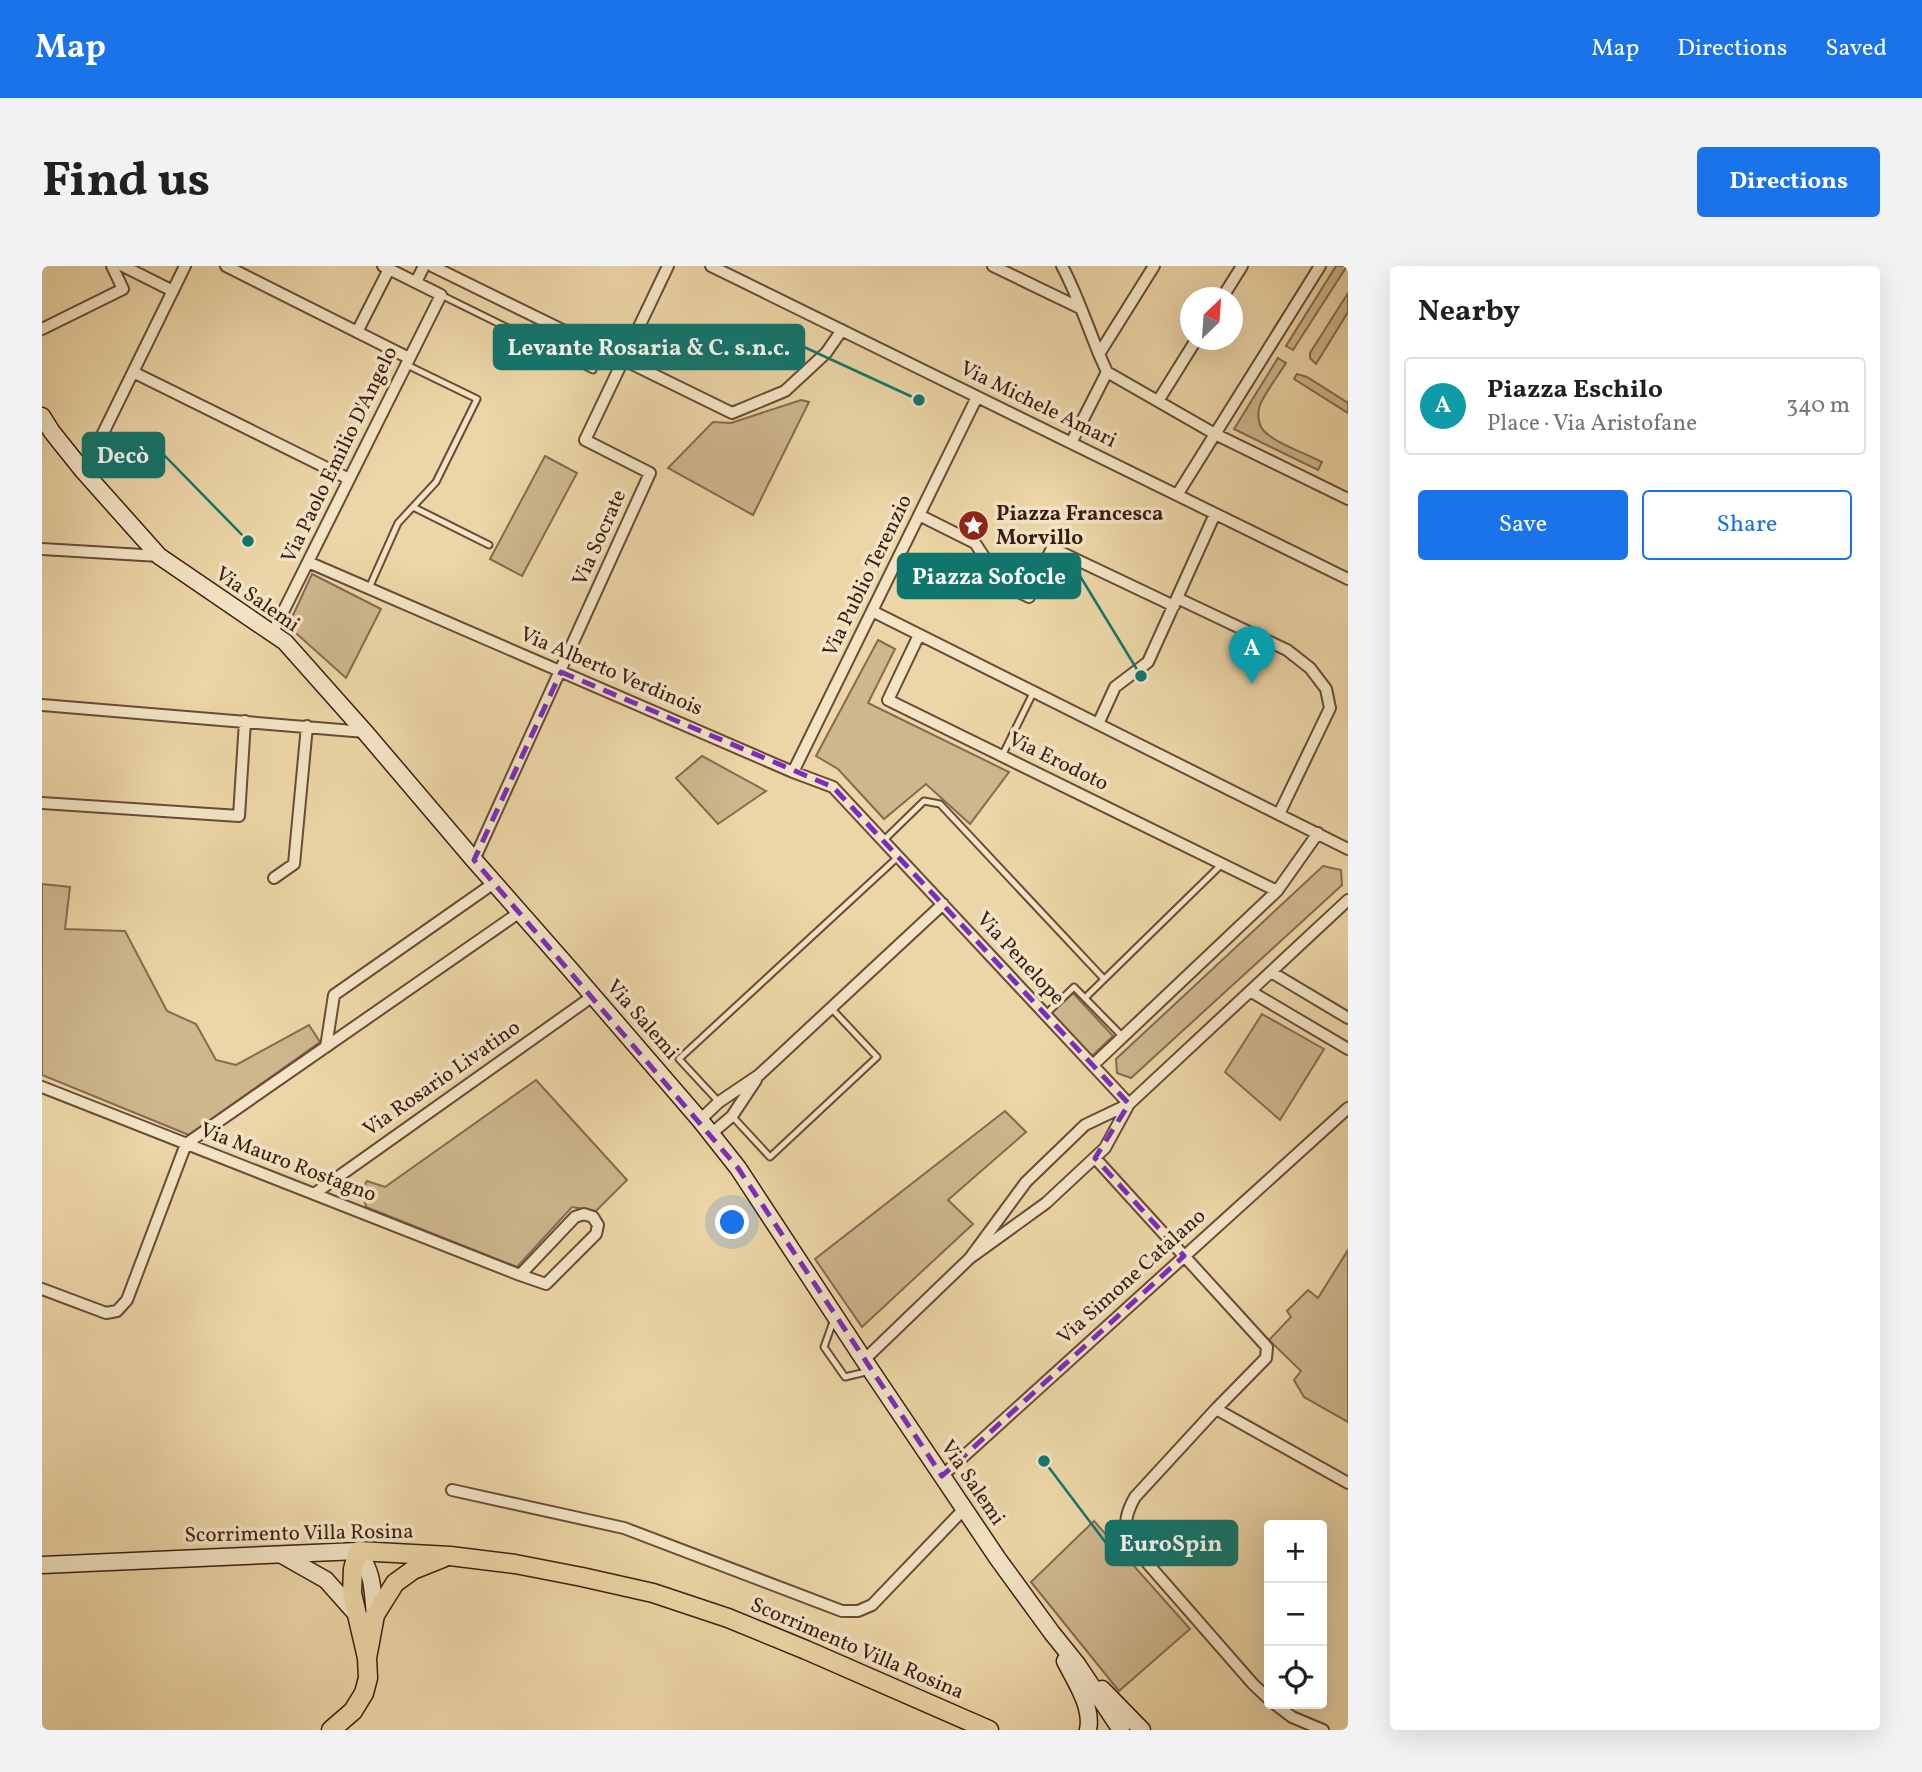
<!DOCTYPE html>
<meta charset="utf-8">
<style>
:root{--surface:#fff;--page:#f2f2f2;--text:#202124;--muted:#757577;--line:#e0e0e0;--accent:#1a73e8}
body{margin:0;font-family:Vollkorn,serif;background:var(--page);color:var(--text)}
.controls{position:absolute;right:21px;bottom:21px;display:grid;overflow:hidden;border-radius:7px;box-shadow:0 7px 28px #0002}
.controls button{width:63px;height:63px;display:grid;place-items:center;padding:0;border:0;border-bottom:2px solid var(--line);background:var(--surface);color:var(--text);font:35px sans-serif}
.compass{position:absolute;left:1138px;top:21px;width:63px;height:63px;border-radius:50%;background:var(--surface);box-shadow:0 7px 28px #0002;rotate:25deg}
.you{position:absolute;left:691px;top:957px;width:24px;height:24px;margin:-18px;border:5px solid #fff;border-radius:50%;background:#1a73e8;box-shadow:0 0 0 10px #1a73e833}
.badge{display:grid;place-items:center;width:46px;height:46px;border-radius:50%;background:var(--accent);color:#fff;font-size:23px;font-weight:700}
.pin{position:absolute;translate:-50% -58px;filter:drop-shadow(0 2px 4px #0008)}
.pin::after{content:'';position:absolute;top:37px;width:24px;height:21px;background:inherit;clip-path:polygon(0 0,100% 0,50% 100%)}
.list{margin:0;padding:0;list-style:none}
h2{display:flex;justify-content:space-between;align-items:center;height:91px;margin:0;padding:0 28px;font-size:30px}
h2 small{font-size:23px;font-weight:400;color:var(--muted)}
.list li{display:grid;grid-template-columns:46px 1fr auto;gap:21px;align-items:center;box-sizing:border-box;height:98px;margin:0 14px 14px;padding:0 14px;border:2px solid var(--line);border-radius:7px}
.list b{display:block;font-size:26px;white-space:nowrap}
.list p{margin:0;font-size:23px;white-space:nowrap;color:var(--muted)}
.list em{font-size:23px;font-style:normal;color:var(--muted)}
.actions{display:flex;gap:14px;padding:21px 28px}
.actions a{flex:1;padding:16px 0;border:2px solid var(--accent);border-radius:7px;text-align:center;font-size:24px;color:var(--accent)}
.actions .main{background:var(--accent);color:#fff}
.icon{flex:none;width:38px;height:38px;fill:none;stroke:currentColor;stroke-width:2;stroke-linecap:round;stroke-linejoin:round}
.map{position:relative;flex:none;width:1306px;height:1464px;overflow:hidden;border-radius:7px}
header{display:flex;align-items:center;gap:42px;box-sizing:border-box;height:98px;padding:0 35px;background:var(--accent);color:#fff}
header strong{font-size:33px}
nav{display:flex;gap:38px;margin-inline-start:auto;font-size:24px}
.intro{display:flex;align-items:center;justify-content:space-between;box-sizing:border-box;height:168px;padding:0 42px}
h1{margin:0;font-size:49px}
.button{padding:18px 32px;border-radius:7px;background:var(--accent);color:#fff;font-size:24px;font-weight:700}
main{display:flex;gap:42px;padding:0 42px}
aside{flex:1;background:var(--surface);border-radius:7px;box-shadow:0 7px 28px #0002}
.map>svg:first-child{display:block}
.green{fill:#ceb68d;stroke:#856a50;stroke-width:2}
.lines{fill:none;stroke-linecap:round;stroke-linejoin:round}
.lane-casing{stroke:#684b37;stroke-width:9}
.street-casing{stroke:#684b37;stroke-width:14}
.secondary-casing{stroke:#3c1d12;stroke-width:19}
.primary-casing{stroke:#3c1d12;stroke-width:21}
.lane{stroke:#f3e4c5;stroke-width:5}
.street{stroke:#f3e4c5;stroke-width:10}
.secondary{stroke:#f3e4c5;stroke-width:16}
.primary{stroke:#ecd5a6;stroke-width:18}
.marked{fill:none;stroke:#7b2cbf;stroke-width:5;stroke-dasharray:14 9;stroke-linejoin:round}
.labels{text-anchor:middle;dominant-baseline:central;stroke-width:7;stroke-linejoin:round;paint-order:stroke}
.street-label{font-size:21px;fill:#3c1d12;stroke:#f3e4c5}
.poi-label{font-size:21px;font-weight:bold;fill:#3c1d12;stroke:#f3e4c5;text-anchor:start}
.leader{fill:none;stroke:#0f766e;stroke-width:2.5}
.callout-dot{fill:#0f766e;stroke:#f3e4c5;stroke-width:2.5}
.callout{fill:#0f766e;stroke:#0f766e;stroke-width:2.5}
.callout-label{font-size:23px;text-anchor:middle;font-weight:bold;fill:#fff}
</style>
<header>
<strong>Map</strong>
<nav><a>Map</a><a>Directions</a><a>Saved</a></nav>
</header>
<div class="intro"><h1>Find us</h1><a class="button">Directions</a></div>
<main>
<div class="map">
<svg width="1306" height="1464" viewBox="0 0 1306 1464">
<rect width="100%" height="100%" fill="#ecd5a6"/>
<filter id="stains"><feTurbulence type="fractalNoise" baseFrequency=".00286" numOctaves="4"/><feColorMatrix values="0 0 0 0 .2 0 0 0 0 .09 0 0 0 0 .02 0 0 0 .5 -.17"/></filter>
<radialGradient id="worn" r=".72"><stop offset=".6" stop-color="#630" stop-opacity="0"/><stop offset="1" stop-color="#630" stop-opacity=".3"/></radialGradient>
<path class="green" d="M1294,0H1305L1251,84L1244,80Z
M1306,27V46L1274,98L1268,92V87Z
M1236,92L1244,97C1236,110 1224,125 1218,139C1215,147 1216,159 1222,165C1233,177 1265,188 1280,196L1276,204L1192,163Z
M1255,108L1265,111L1306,137V147L1252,113Z
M759,134L767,136L711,249L626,202L671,156L689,157Z
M503,190L535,207L480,310L448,293Z
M270,308L339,343L304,412L246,360Z
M836,374L853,383L826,437L967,506L928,558L884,518L842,553L796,503L774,490Z
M660,490L724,525L676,558L634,512Z
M1281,600L1299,604L1300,619L1089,812L1075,807L1074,793Z
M0,618L28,621L23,663L83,665L125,745L154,758L174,794L194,799L267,759L278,776L147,869L0,809Z
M1031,727L1071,770L1050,790L1009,747Z
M1220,748L1282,783L1238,854L1183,806Z
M494,814L585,914L554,945L530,941L475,1001L324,941L320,924L325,915L343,921Z
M963,845L984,866L906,934L931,958L820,1061L773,993Z
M1306,984V1156L1262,1131L1252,1114L1259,1105L1227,1074L1249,1051L1245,1045L1266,1024L1276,1032Z
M1052,1255L1148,1363L1077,1425L989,1316Z"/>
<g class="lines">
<defs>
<path id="lane" d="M399,29L551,104
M371,241L447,279
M327,322L356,257L394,216L435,133L365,99
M960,490L991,427
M842,574L882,535L898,538L1062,713
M1043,732L1180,598
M1004,748L1032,721L1080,770
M676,835L637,793L857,590
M690,850L728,891L835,791L789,742
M792,1053L782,1081L803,1111L828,1105"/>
<path id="street" d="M81,0L131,25
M184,0L367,92
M390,0L690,147L743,125L784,87L800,64
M669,0L1306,313
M951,0L1038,42
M1020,0C1035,28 1045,59 1057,88
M374,16L382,0
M1180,32L1200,0
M0,63L81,23L70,0
M315,66L347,3
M91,106L307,213
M1065,106L1173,168L1306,233
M1116,135L1154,74
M1029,177L1065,106L1057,88L1112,0
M42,206L143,0
M1135,229L1278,0
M877,249L933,277L960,318L987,331L1010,282L1132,340
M0,283L117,290
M266,296L751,506L791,521L1087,838
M1135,332L1245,384L1268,402L1284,423L1288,442L1237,548
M830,345L1306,583
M231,366L399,29L341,0
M877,369L846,434L1235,625
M0,439L323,466
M1056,458L1073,421L1106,396L1173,248
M751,506L935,131
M0,537L197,550L203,455
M432,594L608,207L543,174L626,0
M232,612L252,598L265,460
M1229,706L1306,752
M1208,725L1306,783
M284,781L292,729L452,617
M1051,799L1235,625L1276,567
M0,821L478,1009L504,1018L554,968L556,959L551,951L542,948L533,951L478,1009
M658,854L677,836L717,809L901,638
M669,868L690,850L714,814
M1053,892L1225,1081L1224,1092L1174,1143
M272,928L551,730
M928,992L984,916L1043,859L1087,838L1306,634
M0,1023L64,1047L75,1045L85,1034L144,878L478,646
M822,1094L928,992L1004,937L1063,882L1087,838
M900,1210L1306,842
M410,1224L582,1262L800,1345H816L830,1339L922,1243
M1227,1433L1211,1418L1086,1275C1082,1257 1084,1247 1093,1231L1174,1143L1306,1217
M1233,1438L1250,1451L1281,1464"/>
<path id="secondary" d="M0,150L10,166L42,206L117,290L243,376L323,466L432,594L527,702L658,854L696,902L822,1094L956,1293L1010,1367L1035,1398L1079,1464
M240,1289L284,1314L316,1350
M0,1299L316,1285C332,1309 330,1322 333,1349
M1023,1395C1033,1415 1051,1441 1046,1464
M1060,1423L1100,1464"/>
<path id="primary" d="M325,1392L310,1327L311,1303L316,1285L408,1290L473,1298L540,1311L611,1327L686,1352L764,1384L947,1464
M289,1464L311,1445L322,1427L326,1412L325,1392L333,1349L353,1317L371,1304L401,1292"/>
</defs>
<use href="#lane" class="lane-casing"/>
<use href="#street" class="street-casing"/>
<use href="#secondary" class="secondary-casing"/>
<use href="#primary" class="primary-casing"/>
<use href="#lane" class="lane"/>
<use href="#street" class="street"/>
<use href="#secondary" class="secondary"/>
<use href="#primary" class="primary"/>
</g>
<path class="marked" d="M519,406L791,521L1087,838L1053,892L1142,990L900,1210L696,902L432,594Z"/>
<defs>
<symbol id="sight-disc" viewBox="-11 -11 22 22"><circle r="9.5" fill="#8f2418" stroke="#f3e4c5"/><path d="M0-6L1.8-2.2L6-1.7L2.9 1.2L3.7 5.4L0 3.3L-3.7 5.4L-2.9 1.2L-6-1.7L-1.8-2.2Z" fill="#fff"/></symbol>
</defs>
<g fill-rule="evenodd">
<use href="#sight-disc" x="914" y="242" width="35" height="35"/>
</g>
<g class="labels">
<g class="street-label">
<text transform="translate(996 139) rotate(26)">Via Michele Amari</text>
<text transform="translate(298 189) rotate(-64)">Via Paolo Emilio D'Angelo</text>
<text transform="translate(558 272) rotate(-66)">Via Socrate</text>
<text transform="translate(826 310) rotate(-64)">Via Publio Terenzio</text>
<text transform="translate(215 334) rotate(35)">Via Salemi</text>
<text transform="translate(569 406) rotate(23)">Via Alberto Verdinois</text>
<text transform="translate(1016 496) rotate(26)">Via Erodoto</text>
<text transform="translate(978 693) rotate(47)">Via Penelope</text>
<text transform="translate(600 754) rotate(49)">Via Salemi</text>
<text transform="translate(400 813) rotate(-35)">Via Rosario Livatino</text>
<text transform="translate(246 897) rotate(21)">Via Mauro Rostagno</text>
<text transform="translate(1090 1011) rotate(-42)">Via Simone Catalano</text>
<text transform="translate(930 1217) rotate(56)">Via Salemi</text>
<text transform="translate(257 1268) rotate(-1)">Scorrimento Villa Rosina</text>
<text transform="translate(815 1383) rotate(23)">Scorrimento Villa Rosina</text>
</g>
<g class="poi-label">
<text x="954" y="248">Piazza Francesca<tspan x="954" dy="24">Morvillo</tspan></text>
</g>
</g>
<path class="leader" d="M877 134L762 81M206 275L122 189M1099 410L1038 310M1002 1195L1064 1277"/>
<g class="callout-dot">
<circle cx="877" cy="134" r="7"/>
<circle cx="206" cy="275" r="7"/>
<circle cx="1099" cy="410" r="7"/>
<circle cx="1002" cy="1195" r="7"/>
</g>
<g class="callout">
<rect x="452" y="59" width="310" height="44" rx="7"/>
<rect x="41" y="167" width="81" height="44" rx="7"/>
<rect x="856" y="288" width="182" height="44" rx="7"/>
<rect x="1064" y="1255" width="131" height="44" rx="7"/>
</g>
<g class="callout-label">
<text x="607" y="89">Levante Rosaria &amp; C. s.n.c.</text>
<text x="81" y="197">Decò</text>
<text x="947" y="318">Piazza Sofocle</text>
<text x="1129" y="1285">EuroSpin</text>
</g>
<rect width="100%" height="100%" filter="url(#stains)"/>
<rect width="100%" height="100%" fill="url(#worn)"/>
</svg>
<div class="controls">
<button>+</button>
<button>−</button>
<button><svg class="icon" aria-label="locate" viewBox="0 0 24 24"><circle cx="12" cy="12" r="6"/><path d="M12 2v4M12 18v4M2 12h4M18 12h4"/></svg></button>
</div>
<svg class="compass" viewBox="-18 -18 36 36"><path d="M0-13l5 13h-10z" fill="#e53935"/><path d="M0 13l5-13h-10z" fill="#757577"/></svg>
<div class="you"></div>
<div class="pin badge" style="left:1210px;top:418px;background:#0f9aa8">A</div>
</div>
<aside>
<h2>Nearby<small></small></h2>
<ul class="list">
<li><span class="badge" style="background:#0f9aa8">A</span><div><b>Piazza Eschilo</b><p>Place · Via Aristofane</p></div><em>340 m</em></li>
</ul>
<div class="actions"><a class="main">Save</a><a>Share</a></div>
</aside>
</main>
